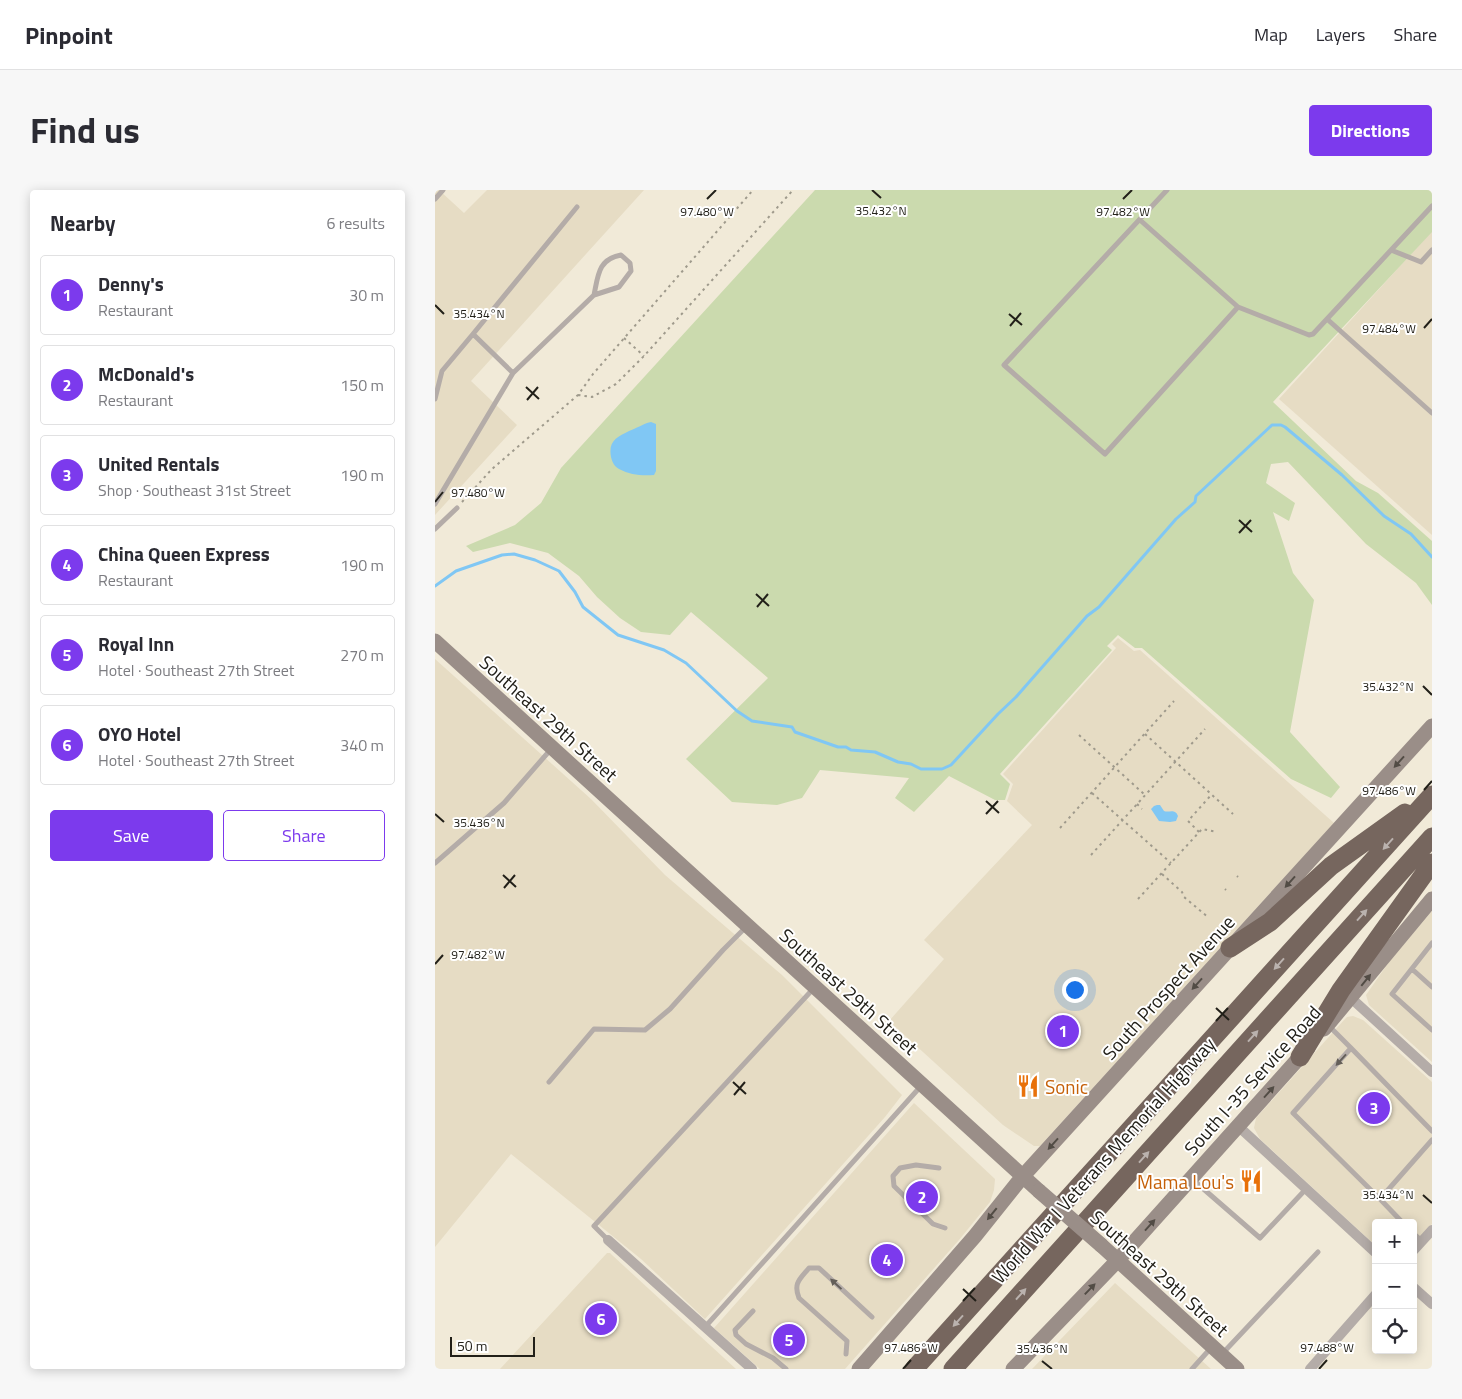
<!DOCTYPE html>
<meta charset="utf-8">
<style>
:root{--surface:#fff;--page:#f7f7f7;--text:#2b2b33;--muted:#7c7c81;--line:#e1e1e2;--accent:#7c3aed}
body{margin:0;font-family:"Titillium Web",sans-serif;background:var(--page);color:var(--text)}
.controls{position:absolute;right:15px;bottom:15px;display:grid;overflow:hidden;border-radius:5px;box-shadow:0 2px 12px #0003}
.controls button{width:45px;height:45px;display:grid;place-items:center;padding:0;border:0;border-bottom:1px solid var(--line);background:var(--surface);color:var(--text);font:25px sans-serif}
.scale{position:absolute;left:15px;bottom:12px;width:85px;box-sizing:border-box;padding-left:5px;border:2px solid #222019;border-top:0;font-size:14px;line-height:18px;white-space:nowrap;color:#222019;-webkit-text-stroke:4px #fff;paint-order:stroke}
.you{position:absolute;left:639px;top:799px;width:18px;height:18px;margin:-12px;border:4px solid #fff;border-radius:50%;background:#1a73e8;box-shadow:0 0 0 8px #1a73e833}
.badge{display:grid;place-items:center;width:32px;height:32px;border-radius:50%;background:var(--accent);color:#fff;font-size:16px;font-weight:700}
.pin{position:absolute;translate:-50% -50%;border:2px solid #fff;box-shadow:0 1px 5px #0006}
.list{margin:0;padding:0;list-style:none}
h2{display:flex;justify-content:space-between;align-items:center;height:65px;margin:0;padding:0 20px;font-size:21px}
h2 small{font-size:16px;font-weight:400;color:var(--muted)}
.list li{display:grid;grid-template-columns:32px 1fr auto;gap:15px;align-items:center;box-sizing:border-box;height:80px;margin:0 10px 10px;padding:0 10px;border:1px solid var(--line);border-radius:5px}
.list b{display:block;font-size:19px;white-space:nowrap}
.list p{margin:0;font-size:16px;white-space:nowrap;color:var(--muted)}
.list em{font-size:16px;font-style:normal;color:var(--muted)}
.actions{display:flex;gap:10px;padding:15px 20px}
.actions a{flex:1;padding:11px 0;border:1px solid var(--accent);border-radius:5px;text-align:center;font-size:18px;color:var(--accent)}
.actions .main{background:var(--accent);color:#fff}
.icon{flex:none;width:28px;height:28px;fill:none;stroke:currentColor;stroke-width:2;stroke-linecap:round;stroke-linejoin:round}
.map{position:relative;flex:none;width:997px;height:1179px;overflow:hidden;border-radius:5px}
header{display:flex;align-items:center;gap:30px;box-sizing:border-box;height:70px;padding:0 25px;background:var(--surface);border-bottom:1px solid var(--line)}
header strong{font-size:24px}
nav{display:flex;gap:28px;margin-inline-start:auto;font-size:18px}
.intro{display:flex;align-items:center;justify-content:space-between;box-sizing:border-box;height:120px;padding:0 30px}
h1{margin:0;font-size:35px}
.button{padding:12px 22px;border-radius:5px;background:var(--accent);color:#fff;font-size:18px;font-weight:700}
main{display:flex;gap:30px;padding:0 30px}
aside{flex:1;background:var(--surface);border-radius:5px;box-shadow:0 2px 12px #0003}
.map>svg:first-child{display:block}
.built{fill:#e6dcc4}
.green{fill:#cbdaae}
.water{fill:#80c7f4}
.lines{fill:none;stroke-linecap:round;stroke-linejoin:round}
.stream{stroke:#80c7f4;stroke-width:3}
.path{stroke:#9f9a8c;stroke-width:2;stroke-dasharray:2.5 4;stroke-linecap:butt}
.service{stroke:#b4aca8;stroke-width:5}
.minor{stroke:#b4aca8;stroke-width:10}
.secondary{stroke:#9a8e88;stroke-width:15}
.motorway{stroke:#76665e;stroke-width:19}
.secondary-bridge{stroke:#9a8e88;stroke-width:15}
.oneway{fill:#524c45}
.oneway2{fill:#bab2ae}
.oneway3{fill:#645f59}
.ticks{fill:none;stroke:#222019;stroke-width:2}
.labels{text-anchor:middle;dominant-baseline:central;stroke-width:4;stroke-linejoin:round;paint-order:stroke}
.street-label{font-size:19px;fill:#222019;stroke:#fff}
.food-label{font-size:19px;fill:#c56008;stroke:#fff;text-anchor:start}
.ticks-label{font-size:12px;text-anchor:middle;fill:#222019;stroke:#fff;stroke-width:4;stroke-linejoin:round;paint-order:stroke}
</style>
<header>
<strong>Pinpoint</strong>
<nav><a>Map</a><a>Layers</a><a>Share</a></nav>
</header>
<div class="intro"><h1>Find us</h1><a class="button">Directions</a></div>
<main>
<aside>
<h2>Nearby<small>6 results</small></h2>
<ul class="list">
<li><span class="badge">1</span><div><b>Denny's</b><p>Restaurant</p></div><em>30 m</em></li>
<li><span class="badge">2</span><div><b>McDonald's</b><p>Restaurant</p></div><em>150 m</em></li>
<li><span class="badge">3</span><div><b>United Rentals</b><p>Shop · Southeast 31st Street</p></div><em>190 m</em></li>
<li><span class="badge">4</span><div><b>China Queen Express</b><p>Restaurant</p></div><em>190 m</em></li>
<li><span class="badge">5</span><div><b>Royal Inn</b><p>Hotel · Southeast 27th Street</p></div><em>270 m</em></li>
<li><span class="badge">6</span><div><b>OYO Hotel</b><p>Hotel · Southeast 27th Street</p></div><em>340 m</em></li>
</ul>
<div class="actions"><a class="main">Save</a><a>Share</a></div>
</aside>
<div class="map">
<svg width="997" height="1179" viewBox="0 0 997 1179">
<rect width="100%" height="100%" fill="#f1ead8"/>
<path class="built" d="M0,0H4L29,23L52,0H209L36,191L82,235L0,325Z
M997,41V345L844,209Z
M683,448L699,461L705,460L899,633L605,956H599L568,935L454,831L509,769L489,750L597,635L572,611L578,594L568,584L681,458L677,454Z
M0,469L156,609L230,685L347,785L467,905L450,927L270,1129L206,1069L76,964L0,1057Z
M997,721V872L934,815L931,805L954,772Z
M918,826L928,830L997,892V1034L978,1055V1033H941V1056L825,949L819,938L821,928L909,830L912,827Z
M479,913L560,989L559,1000L555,1012L524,1050L410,1179H325L279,1138Z
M172,1063H175L177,1065L301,1179H65Z
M680,1093L776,1179H597Z"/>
<path class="green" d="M380,0H997V42L838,212L921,291L943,303L997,351V415L981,393L931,354L853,272L836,274L831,293L860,313L854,331L838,322L858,383L879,410L855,542L905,597L896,608L856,589L707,458H700L683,445L672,456L677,460L565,584L575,594L570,610H560L514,586L479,622L460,608L474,588L385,580L367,608L342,615L297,612L251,569L333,488L256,422L235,445L206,442L185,428L162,407L144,386L113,363L75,353L38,362L31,356L80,335L106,313L126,278Z"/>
<path class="water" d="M216,232L221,234V281L219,285C207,286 195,285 184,279C180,277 177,272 176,267C173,251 182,247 194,241C203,238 207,234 216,232Z
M722,615H725L729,621C734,623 740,618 743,626L741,631L735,632L724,631L716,619L719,616Z"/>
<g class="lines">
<path class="stream" d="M0,396L21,381L67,365L79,364L100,370L124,381L140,402L148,417L183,445L229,460L251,473L302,521L317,531L357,537L360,542L403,557H411L416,560L440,562L463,572L476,574L486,579H507L516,575L563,524L581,507L652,426L664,417L741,329L760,312L761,306L837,235H846L850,237L907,285L949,326L976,344L997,367"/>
<path class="path" d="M189,148L209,166
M143,205L157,207L181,194L209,166L358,0
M27,312L57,279L143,205L158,184L318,0
M710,544L798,624
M644,545L710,605
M657,603L736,673
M702,614L707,619
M625,638L739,511
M764,642L753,631L777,604
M656,665L770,539
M727,684L747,702L749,707L774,728
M802,686L803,687
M790,699L791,700
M703,709L767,639L782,642
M452,1063L460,1056"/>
<path class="service" d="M732,0L569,175L670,264L803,117L874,145L878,144L997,16
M0,9L8,0
M142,17L38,144L78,183L159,105L184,97L196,81L195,73L186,65C163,69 163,86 159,105
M705,30L803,117
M956,60L986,72L997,60
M892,129L997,223
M0,209L7,181L38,144
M0,314L78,183
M0,339L22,318
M0,673L69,613L117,558
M997,753L957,804L997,840
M977,779L997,797
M893,835L916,858L858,923L945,1009L997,950
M916,858L997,941
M114,892L159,839L210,840L235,819L288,760L312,736
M504,978L481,975L465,978L458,986L459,996L498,1034L510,1038
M757,989L825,1048L871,999
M945,1009L968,1033
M978,1043L987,1051
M173,1050L159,1036L379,798
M318,1121L300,1140L301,1145L311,1154L338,1168L351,1179
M270,1137L486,896
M411,1164L412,1151L364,1108C358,1093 365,1089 374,1078H384L437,1127
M787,1164L883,1062
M757,1179L775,1159"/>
<path class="minor" d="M916,808L997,882
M803,936L941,1063
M173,1050L317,1179
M978,1061L997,1040
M978,1097L997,1114
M875,1179L941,1104"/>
<path class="secondary" d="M0,451L604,1001
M889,839L997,709
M666,1055L802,1179
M424,1179L540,1046L588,986L997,536
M578,1179L682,1071L873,858"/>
<path class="motorway" d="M795,758L835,732L896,676L970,623
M865,867L906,800L997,673
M479,1179L997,605
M518,1179L997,647"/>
<path class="secondary-bridge" d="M604,1001L666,1055"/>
</g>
<defs><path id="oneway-solid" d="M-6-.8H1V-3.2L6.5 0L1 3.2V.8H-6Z" transform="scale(1.25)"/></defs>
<g class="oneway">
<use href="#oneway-solid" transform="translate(964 572) rotate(132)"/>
<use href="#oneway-solid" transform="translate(855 692) rotate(132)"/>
<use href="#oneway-solid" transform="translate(931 790) rotate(-51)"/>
<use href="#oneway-solid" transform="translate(762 794) rotate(132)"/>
<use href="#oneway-solid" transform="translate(834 902) rotate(-48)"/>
<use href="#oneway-solid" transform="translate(618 954) rotate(132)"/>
<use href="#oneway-solid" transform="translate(557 1024) rotate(129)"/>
<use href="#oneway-solid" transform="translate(715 1035) rotate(-48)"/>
<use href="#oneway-solid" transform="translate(655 1099) rotate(-46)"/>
</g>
<g class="oneway2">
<use href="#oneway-solid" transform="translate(953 654) rotate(132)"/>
<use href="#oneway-solid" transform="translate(927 725) rotate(-48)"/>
<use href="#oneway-solid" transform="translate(844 774) rotate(132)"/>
<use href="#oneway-solid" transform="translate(818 846) rotate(-48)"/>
<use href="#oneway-solid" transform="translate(709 967) rotate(-48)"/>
<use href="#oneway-solid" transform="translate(586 1104) rotate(-48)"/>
<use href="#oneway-solid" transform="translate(523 1131) rotate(132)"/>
</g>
<g class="oneway3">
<use href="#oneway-solid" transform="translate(906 870) rotate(132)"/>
<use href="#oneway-solid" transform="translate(401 1094) rotate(-137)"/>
</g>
<path class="ticks" d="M437,0L446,8M272,9L281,0M688,9L697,0M0,115L9,124M574,124L587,135M575,136L586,123M989,138L997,129M91,197L104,209M92,210L103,197M0,312L8,302M804,330L817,342M804,343L816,330M321,404L334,416M322,417L333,404M988,496L997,505M989,600L997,591M551,611L564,623M0,624L9,632M551,624L563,611M68,685L81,697M69,698L80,685M0,774L8,765M781,818L794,830M781,831L793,818M298,892L311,904M299,905L310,892M988,1005L997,1013M528,1099L541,1111M528,1111L540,1098M607,1171L617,1179M468,1179L476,1170M884,1179L892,1170"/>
<defs>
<symbol id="restaurant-bare" viewBox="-9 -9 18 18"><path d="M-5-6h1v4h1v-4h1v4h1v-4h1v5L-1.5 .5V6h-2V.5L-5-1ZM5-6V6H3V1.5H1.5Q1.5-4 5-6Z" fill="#e8710a" stroke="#fff" stroke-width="2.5" paint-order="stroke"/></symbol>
</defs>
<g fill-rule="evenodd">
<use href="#restaurant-bare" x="577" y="880" width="32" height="32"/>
<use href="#restaurant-bare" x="800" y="975" width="32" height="32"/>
</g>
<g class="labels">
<g class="street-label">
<text transform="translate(114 528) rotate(42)">Southeast 29th Street</text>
<text transform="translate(733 797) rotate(-48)">South Prospect Avenue</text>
<text transform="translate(414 801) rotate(42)">Southeast 29th Street</text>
<text transform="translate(817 890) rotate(-48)">South I-35 Service Road</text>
<text transform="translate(668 970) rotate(-48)">World War I Veterans Memorial Highway</text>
<text transform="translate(725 1083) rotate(42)">Southeast 29th Street</text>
</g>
<g class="food-label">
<text x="610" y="896">Sonic</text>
<text x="799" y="991" text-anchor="end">Mama Lou's</text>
</g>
</g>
<g class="ticks-label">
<text x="446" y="25">35.432°N</text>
<text x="272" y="26">97.480°W</text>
<text x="688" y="26">97.482°W</text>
<text x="44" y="128">35.434°N</text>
<text x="954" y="143">97.484°W</text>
<text x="43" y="307">97.480°W</text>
<text x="953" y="501">35.432°N</text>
<text x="954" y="605">97.486°W</text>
<text x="44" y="637">35.436°N</text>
<text x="43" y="769">97.482°W</text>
<text x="953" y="1009">35.434°N</text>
<text x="476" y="1162">97.486°W</text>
<text x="892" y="1162">97.488°W</text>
<text x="607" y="1163">35.436°N</text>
</g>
</svg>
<div class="controls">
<button>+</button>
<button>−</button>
<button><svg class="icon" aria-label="locate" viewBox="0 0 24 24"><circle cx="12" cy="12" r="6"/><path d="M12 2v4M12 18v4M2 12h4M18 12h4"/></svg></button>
</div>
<div class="scale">50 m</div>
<div class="you"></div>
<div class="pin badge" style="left:628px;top:841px">1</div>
<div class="pin badge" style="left:487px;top:1007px">2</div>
<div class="pin badge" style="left:939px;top:918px">3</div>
<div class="pin badge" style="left:452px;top:1070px">4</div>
<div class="pin badge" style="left:354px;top:1150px">5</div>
<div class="pin badge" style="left:166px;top:1129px">6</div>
</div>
</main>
